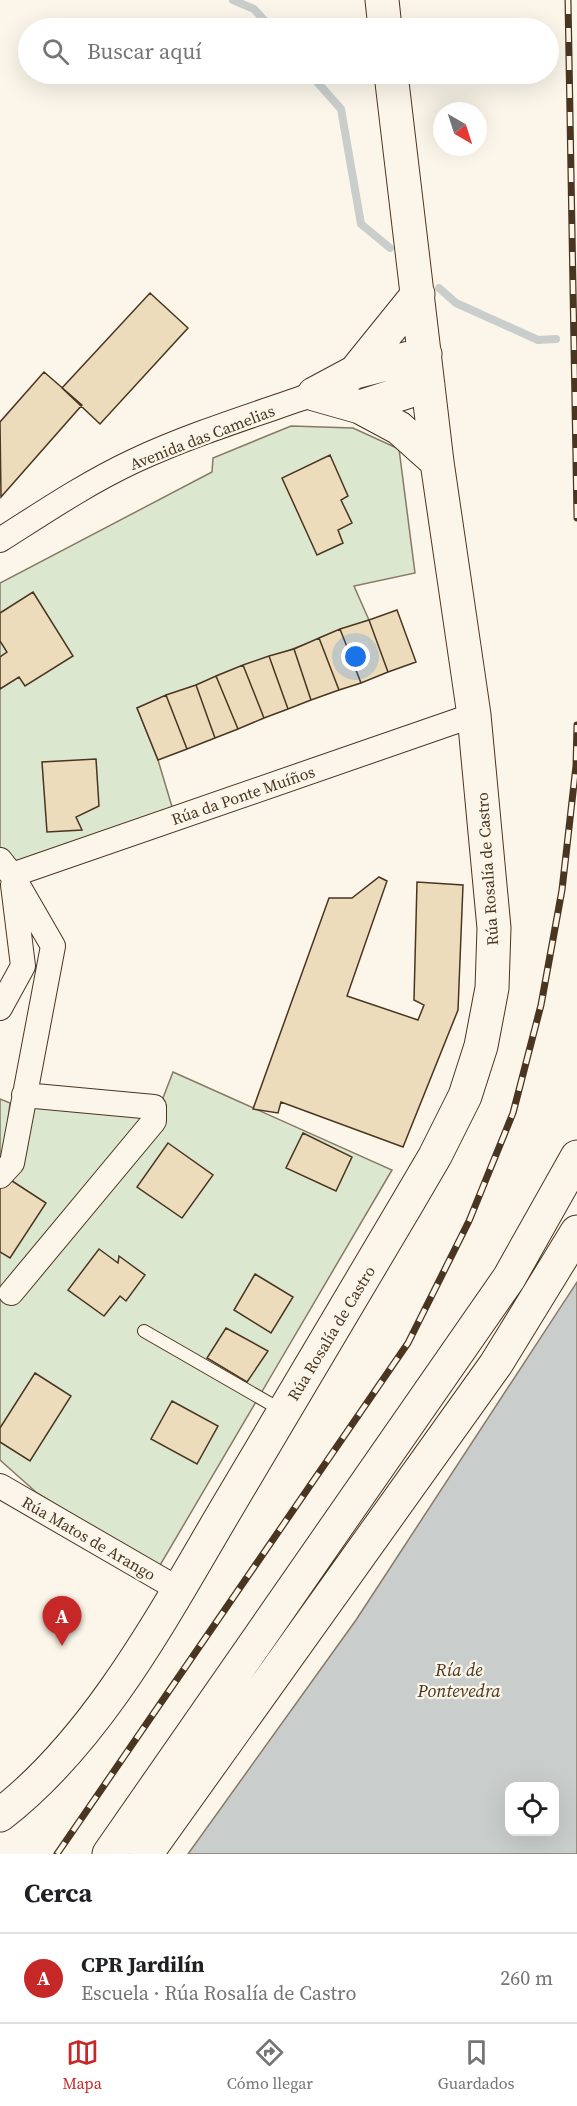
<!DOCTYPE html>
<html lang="es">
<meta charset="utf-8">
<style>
:root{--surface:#fff;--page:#f6f6f6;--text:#202124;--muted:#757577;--line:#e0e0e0;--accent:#c62828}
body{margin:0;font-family:"Source Serif 4",serif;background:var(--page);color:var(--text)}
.controls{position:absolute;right:18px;bottom:18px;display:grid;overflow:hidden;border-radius:12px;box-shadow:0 6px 24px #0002}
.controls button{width:54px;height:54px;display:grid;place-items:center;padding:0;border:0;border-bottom:2px solid var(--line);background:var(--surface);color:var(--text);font:30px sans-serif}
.compass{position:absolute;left:433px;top:102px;width:54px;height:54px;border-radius:50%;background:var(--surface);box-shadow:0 6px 24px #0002;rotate:141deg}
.you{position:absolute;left:356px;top:657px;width:21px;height:21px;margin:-15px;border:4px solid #fff;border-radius:50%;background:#1a73e8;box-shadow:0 0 0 9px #1a73e833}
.badge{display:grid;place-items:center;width:39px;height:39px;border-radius:50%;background:var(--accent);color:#fff;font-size:20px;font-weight:700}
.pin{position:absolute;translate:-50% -50px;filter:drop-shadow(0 2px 3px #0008)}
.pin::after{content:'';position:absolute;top:32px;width:21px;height:18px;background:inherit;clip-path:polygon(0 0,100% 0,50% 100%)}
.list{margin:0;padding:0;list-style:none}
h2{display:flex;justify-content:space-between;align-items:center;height:78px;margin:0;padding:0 24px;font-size:26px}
h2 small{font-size:20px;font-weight:400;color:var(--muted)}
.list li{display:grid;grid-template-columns:39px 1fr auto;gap:18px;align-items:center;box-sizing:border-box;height:90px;padding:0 24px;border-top:2px solid var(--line)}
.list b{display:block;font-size:22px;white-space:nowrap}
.list p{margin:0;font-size:20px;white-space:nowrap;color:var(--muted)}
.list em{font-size:20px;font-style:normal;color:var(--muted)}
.icon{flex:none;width:33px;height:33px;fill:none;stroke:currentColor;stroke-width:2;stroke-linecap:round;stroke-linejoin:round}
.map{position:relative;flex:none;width:577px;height:1854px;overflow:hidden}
.search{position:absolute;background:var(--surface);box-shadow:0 6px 24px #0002;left:18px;right:18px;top:18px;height:66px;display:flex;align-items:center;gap:15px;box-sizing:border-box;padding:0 21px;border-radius:33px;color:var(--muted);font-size:22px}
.sheet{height:168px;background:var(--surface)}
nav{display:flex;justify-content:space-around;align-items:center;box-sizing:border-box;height:84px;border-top:2px solid var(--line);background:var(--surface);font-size:16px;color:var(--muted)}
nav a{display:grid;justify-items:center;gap:3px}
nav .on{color:var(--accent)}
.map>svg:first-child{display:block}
.green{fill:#dce7d0;stroke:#887966;stroke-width:1.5}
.water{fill:#c9cecd;stroke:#887966;stroke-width:1.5;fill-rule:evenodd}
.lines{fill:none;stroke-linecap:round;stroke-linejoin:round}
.stream{stroke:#c9cecd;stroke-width:8}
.building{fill:#ecdcbc;stroke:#4a3520;stroke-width:1.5}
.service-casing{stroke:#4a3520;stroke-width:14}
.minor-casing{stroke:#4a3520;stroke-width:26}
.primary-casing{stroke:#4a3520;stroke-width:35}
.trunk-casing{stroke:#4a3520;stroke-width:35}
.service{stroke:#fbf6e9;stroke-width:12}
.minor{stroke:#fbf6e9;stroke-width:24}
.primary{stroke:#fbf6e9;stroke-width:33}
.trunk{stroke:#fbf6e9;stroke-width:33}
.rail-casing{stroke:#4a3520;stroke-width:7}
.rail{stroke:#fbf6e9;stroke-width:4.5;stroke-dasharray:14;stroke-linecap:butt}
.labels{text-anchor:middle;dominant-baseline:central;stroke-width:4.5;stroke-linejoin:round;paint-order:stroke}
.street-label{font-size:16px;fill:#4a3520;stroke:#fbf6e9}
.water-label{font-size:18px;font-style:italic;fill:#4a3520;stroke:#fbf6e9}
</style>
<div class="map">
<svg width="577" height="1854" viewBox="0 0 577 1854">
<rect width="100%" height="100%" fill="#fbf6e9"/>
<path class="green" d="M291,426L353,428L399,449L415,573L354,586L369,620L137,708L158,760L173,810L14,866L0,848V583L212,472L213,458Z
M173,1072L392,1170L159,1567L37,1493L0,1460V1185L29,1103L146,1112L154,1121Z
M0,1099L10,1103L4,1154L0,1159Z"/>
<path class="water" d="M577,1282V1854H188L356,1620ZM510,1786H554V1832H510Z"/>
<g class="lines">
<path class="stream" d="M233,0L254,9L271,28
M310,74L341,109L361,224L390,248
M439,288L456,303L538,340L556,339"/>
</g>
<path class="building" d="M150,293L188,328L100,424L62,388Z
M44,372L82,405L1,497L0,422Z
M330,455L348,496L341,500L352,523L338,530L343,543L317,555L282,478Z
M33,592L73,656L25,686L19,677L0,689V657L7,652L0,641V613Z
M397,610L416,662L388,672L369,620Z
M369,620L388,672L361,683L340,629Z
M340,629L361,683L339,690L319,638Z
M319,638L339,690L311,700L294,649Z
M294,649L311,700L288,709L269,656Z
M269,656L288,709L264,718L243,665Z
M243,665L264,718L238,729L216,676Z
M216,676L238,729L215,738L196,685Z
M196,685L215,738L187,749L166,695Z
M166,695L187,749L158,760L137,708Z
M96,759L99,806L76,817L82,830L47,832L42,762Z
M379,877L387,881L347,996L418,1020L424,1005L414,1000L417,882L463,885L458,1010L403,1147L281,1102L278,1113L253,1109L329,898H352Z
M303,1133L352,1157L336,1191L286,1168Z
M168,1143L213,1175L182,1218L137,1187Z
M6,1177L46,1203L10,1258L0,1252V1186Z
M99,1249L118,1263L119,1256L145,1275L126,1301L120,1296L104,1316L68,1290Z
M255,1274L293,1297L271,1333L234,1310Z
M226,1328L268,1351L247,1382L207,1358Z
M35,1373L71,1396L30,1461L0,1442V1428Z
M172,1401L218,1426L197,1464L151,1439Z"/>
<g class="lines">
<defs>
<path id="service" d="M144,1331L283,1411"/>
<path id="minor" d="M0,540C44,512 87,483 134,461C192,434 254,415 314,394
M0,860L12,875L474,715
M0,1008L23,966L13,885
M0,1176L12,1163L53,946L12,875
M11,1293L154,1121V1107L24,1095
M0,1486L178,1589"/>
<path id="primary" d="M382,0L385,28
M355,372L418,294
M314,394L360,407L399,428L437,462
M314,394L355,372L425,354
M360,407L428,385
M0,1815C101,1737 167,1608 232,1499C299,1385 368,1271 435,1156L465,1096L481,1046L492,988L494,928L474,715L437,462L391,74"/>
<path id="trunk" d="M109,1854L509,1278L577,1157
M146,1854L496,1364L577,1232"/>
</defs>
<use href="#service" class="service-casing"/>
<use href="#minor" class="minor-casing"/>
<use href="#primary" class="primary-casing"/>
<use href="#trunk" class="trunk-casing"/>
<use href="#service" class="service"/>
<use href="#minor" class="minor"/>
<use href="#primary" class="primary"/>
<use href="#trunk" class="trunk"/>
<defs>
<path id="rail" d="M568,0L577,518
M57,1854L408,1343L469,1221L513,1113L541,1005L562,890L576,766L577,725"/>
</defs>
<use href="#rail" class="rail-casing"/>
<use href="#rail" class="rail"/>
</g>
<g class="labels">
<g class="street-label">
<text transform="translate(202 437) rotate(-21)">Avenida das Camelias</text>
<text transform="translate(243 795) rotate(-19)">Rúa da Ponte Muíños</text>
<text transform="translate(487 869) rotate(-94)">Rúa Rosalía de Castro</text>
<text transform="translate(331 1333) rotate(-59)">Rúa Rosalía de Castro</text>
<text transform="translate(89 1538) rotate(30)">Rúa Matos de Arango</text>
</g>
<g class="water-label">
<text x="459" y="1669">Ría de<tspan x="459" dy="21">Pontevedra</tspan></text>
</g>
</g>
</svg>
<div class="controls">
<button><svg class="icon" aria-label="locate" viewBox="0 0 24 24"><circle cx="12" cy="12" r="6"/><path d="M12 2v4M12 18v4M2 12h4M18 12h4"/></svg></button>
</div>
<svg class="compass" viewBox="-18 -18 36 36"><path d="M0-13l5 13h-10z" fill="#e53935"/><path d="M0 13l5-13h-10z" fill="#757577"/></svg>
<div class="you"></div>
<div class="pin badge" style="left:62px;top:1646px">A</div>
<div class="search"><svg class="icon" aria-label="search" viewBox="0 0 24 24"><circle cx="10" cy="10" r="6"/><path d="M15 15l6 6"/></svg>Buscar aquí</div>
</div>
<section class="sheet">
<h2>Cerca<small></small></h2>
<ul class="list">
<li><span class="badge">A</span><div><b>CPR Jardilín</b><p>Escuela · Rúa Rosalía de Castro</p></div><em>260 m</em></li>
</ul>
</section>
<nav>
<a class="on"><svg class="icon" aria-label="map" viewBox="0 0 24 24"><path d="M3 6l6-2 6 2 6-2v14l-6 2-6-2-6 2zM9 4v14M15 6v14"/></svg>Mapa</a>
<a><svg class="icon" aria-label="directions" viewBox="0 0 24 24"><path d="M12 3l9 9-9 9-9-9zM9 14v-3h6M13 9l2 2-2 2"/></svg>Cómo llegar</a>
<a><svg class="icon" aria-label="saved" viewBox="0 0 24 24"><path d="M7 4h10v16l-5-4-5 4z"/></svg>Guardados</a>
</nav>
